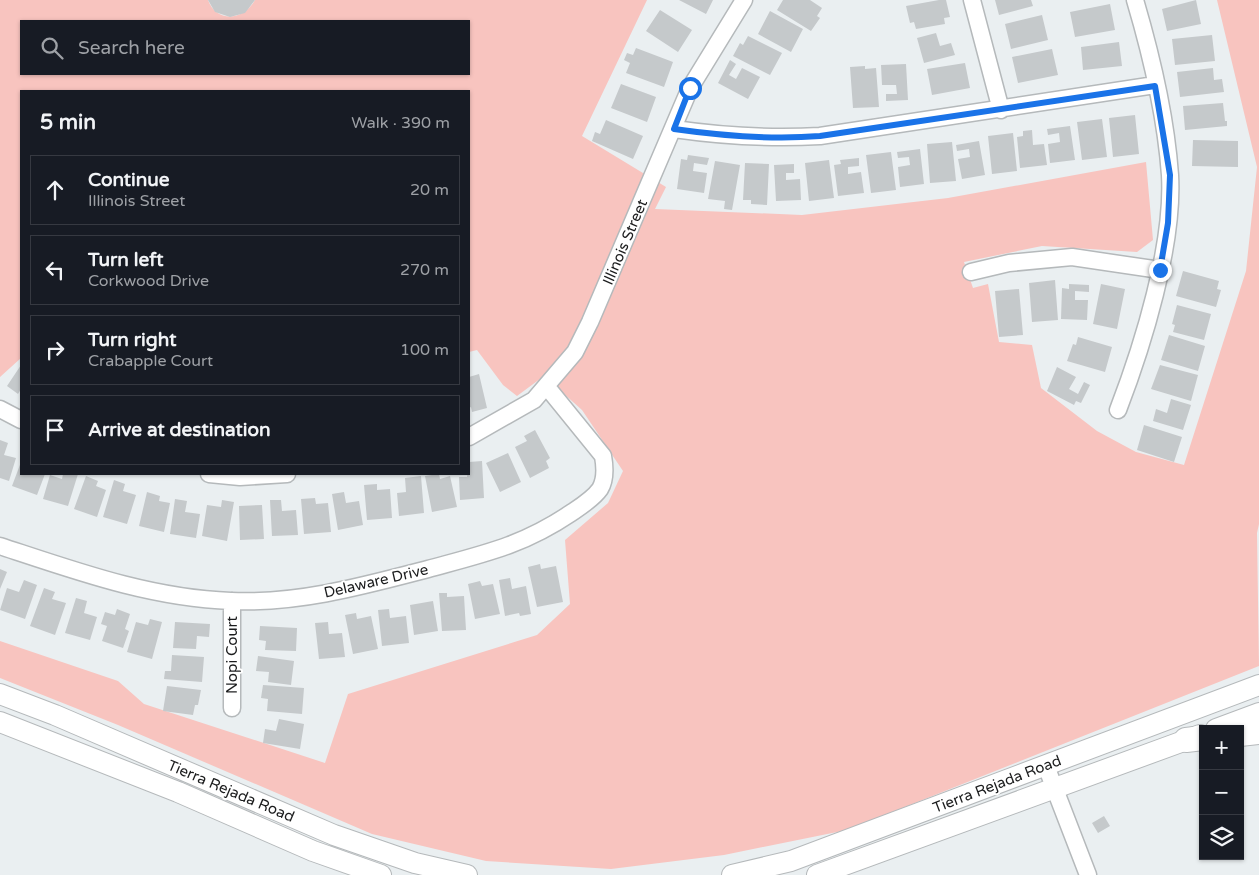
<!DOCTYPE html>
<meta charset="utf-8">
<style>
:root{--surface:#171b24;--page:#242831;--text:#f1f3f6;--muted:#9ea1a6;--line:#363941}
body{margin:0;font-family:"Varela Round",sans-serif;background:var(--page);color:var(--text)}
.controls{position:absolute;right:15px;bottom:15px;display:grid;overflow:hidden;border-radius:0px;box-shadow:0 1px 4px #0004}
.controls button{width:45px;height:45px;display:grid;place-items:center;padding:0;border:0;border-bottom:1px solid var(--line);background:var(--surface);color:var(--text);font:25px sans-serif}
.stop{position:absolute;width:15px;height:15px;margin:-11px;border:4px solid #1a73e8;border-radius:50%;background:#fff}
.stop.end{background:#1a73e8;border-color:#fff;box-shadow:0 1px 5px #0008}
.list{margin:0;padding:0;list-style:none}
h2{display:flex;justify-content:space-between;align-items:center;height:65px;margin:0;padding:0 20px;font-size:21px}
h2 small{font-size:16px;font-weight:400;color:var(--muted)}
.list li{display:grid;grid-template-columns:32px 1fr auto;gap:15px;align-items:center;box-sizing:border-box;height:70px;margin:0 10px 10px;padding:0 10px;border:1px solid var(--line);border-radius:0px}
.list b{display:block;font-size:19px;white-space:nowrap}
.list p{margin:0;font-size:16px;white-space:nowrap;color:var(--muted)}
.list em{font-size:16px;font-style:normal;color:var(--muted)}
.icon{flex:none;width:28px;height:28px;fill:none;stroke:currentColor;stroke-width:2;stroke-linecap:round;stroke-linejoin:round}
.map{position:relative;flex:none;width:1259px;height:875px;overflow:hidden}
.search{position:absolute;background:var(--surface);box-shadow:0 1px 4px #0004;left:20px;top:20px;width:450px;height:55px;display:flex;align-items:center;gap:12px;box-sizing:border-box;padding:0 18px;border-radius:0px;color:var(--muted);font-size:19px}
.panel{position:absolute;background:var(--surface);box-shadow:0 1px 4px #0004;left:20px;top:90px;width:450px;height:385px;border-radius:0px}
.map>svg:first-child{display:block}
.green{fill:#f8c4bf;fill-rule:evenodd}
.building{fill:#c5c9cb}
.lines{fill:none;stroke-linecap:round;stroke-linejoin:round}
.minor-casing{stroke:#b5b9bb;stroke-width:19}
.major-casing{stroke:#b5b9bb;stroke-width:22}
.highway-casing{stroke:#b5b9bb;stroke-width:26}
.minor{stroke:#fff;stroke-width:16}
.major{stroke:#fff;stroke-width:20}
.highway{stroke:#fff;stroke-width:24}
.route{stroke:#1a73e8;stroke-width:6}
.labels{text-anchor:middle;dominant-baseline:central;stroke-width:4;stroke-linejoin:round;paint-order:stroke}
.street-label{font-size:15px;fill:#1b1c1d;stroke:#fff}
</style>
<div class="map">
<svg width="1259" height="875" viewBox="0 0 1259 875">
<rect width="100%" height="100%" fill="#eaeff1"/>
<path class="green" d="M0,0H208C217,24 244,20 255,0H647L582,136L666,187L655,209L802,215L948,198L1146,162L1153,240L1137,252L1042,246L964,262L973,288L988,284L999,342L1032,345L1041,388L1097,431L1136,452L1184,465L1246,271L1257,167L1217,0H1259V524L1257,533L1259,666L847,830L724,855L611,869L486,861L372,834L118,725L0,678V641L118,681L144,704L325,763L348,694L537,635L570,604L565,540L608,503L623,471L582,410L544,376L517,396L503,385L477,350L469,352V91H21V358L0,377ZM21,21H469V74H21Z"/>
<path class="building" d="M208,0H255L245,13L230,17L215,12Z
M679,0H713L706,14Z
M783,0H810L822,8L817,16L820,18L811,31L777,10Z
M939,0H946L950,17L944,18L945,24L916,29L914,22L910,23L906,6Z
M995,0H1031L1033,6L999,15Z
M1196,0L1201,24L1167,31L1162,9Z
M1110,4L1115,30L1075,37L1070,12Z
M660,10L692,30L678,52L646,31Z
M770,11L803,29L791,52L758,34Z
M1042,15L1048,40L1011,49L1005,24Z
M936,33L940,46L951,43L955,55L924,63L917,38Z
M1212,35L1215,61L1175,65L1172,39Z
M748,36L782,53L770,75L733,56L740,43L743,45Z
M1119,42L1122,66L1083,70L1081,47Z
M636,48L673,62L664,87L626,73L630,63L624,60L627,53L633,55Z
M1052,49L1058,75L1018,83L1012,57Z
M730,60L736,64L729,75L736,79L742,68L760,77L748,99L718,83Z
M965,63L970,88L932,95L927,69Z
M906,64L908,100L886,101V94H897L896,85H882L881,65Z
M865,66V69L876,68L879,107L853,108L850,67Z
M1213,68L1214,80L1222,79L1224,92L1180,97L1177,72Z
M621,84L656,97L647,122L611,108Z
M1223,103L1225,121H1227V126L1185,130L1183,106Z
M1135,115L1139,154L1113,157L1109,118Z
M1102,119L1107,157L1082,160L1077,122Z
M606,120L643,136L633,159L592,141L595,132L600,134Z
M1070,126L1075,160L1050,163L1048,144L1060,142L1059,133L1048,135L1047,129Z
M1032,130L1033,145L1044,144L1047,165L1020,168L1017,137L1023,136V131Z
M1013,133L1017,171L992,174L988,136Z
M1193,140L1238,141V167L1192,166Z
M979,141L985,175L962,179L958,159L970,157L969,149L957,151L956,145Z
M952,142L956,181L930,183L927,144Z
M920,149L924,184L900,187L898,167L910,165L909,157L898,158L897,152Z
M891,152L896,190L871,193L866,155Z
M688,155L709,158L707,165L694,163L693,171L707,173L704,193L677,189L681,159L687,160Z
M859,158V166L848,167V174L861,172L864,193L838,196L834,165L841,164L840,160Z
M829,160L834,198L809,201L805,163Z
M715,161L740,165L732,210L724,209L725,201L708,199Z
M745,163L769,164L767,205L751,204V200H743Z
M794,164V173H786V180L800,179L801,200L776,201L774,165Z
M1183,271L1219,281L1217,289L1221,290L1216,307L1176,296Z
M1055,280L1058,320L1032,322L1029,283Z
M1069,284L1089,285V292L1075,291V300H1088L1087,320L1061,319L1062,288L1069,289Z
M1101,284L1125,289L1117,329L1093,324Z
M1019,289L1023,335L999,337L995,291Z
M1177,305L1211,314L1204,340L1173,332L1175,325L1172,324Z
M1169,335L1205,346L1198,371L1161,360Z
M1078,337L1112,347L1105,372L1067,361L1073,344L1076,345Z
M21,365V389L18,394L7,386Z
M1160,365L1198,375L1191,401L1151,389Z
M1057,367L1076,377L1069,389L1078,394L1084,382L1090,385L1081,403L1076,401L1074,405L1047,391Z
M479,374L487,408L472,412L471,407L469,408V377Z
M1171,399L1191,405L1183,430L1153,421L1156,409L1167,413Z
M1144,425L1182,437L1174,462L1137,450Z
M535,430L550,458L546,461L549,468L530,478L515,447L527,441L524,436Z
M0,440L8,443L4,455L16,458L9,481L0,478Z
M508,453L521,482L500,492L486,463Z
M482,461L484,498L460,500L459,477H467L469,462Z
M21,462V474H45L37,495L12,486Z
M63,474H78L68,506L43,499L50,475L62,479Z
M439,474L440,479L450,476L457,507L432,512L425,476Z
M86,476L98,481L96,486L106,490L97,517L74,509Z
M421,476L424,513L399,516L397,493L406,492L405,478Z
M114,480L125,484L123,491L136,495L127,524L103,517Z
M377,484V490L390,489L392,518L367,520L364,485Z
M147,492L160,496L159,501L170,503L164,532L139,526Z
M344,492L346,503L359,501L363,525L338,530L332,494Z
M315,498L316,504L328,503L331,532L304,534L301,499Z
M175,499L187,501L185,512L200,514L196,538L170,534Z
M222,500L234,502L227,541L202,536L207,505L221,507Z
M270,500H281L282,511L296,510L298,535L272,536Z
M262,505L264,539L240,540L239,506Z
M540,564L541,569L556,566L563,602L537,607L528,567Z
M0,569L7,572L0,589Z
M510,578L512,589L526,586L531,614L520,616L519,613L505,616L499,580Z
M24,580L37,585L25,619L0,610L7,588L19,592Z
M480,581L482,586L493,584L500,614L475,619L468,584Z
M44,588L55,592L52,599L66,603L55,635L30,626Z
M439,593H447V597L464,596L466,630L442,631Z
M76,598L87,601L84,613L97,617L90,640L65,633Z
M433,601L438,631L414,635L410,605Z
M117,609L130,614L125,629L129,631L123,648L102,641L107,626L101,624L105,612L115,615Z
M389,609L390,618L406,616L409,643L382,646L378,610Z
M356,613L357,619L371,616L378,649L353,654L345,615Z
M150,619L162,622L152,659L127,652L136,622L148,625Z
M175,622L210,624L209,637L197,636L196,649L173,648Z
M328,622L329,634L342,633L345,657L319,659L315,623Z
M260,626L297,628L296,651L265,650L266,641L259,640Z
M172,655L204,657L202,682L164,679L165,671H171Z
M258,656L294,661L291,685L268,682L269,672L256,671Z
M263,685L304,688L302,714L267,711L268,699L261,698Z
M167,686L201,690L198,705H195L193,715L163,711Z
M279,719L304,724L300,749L263,743L265,729L276,731Z
M1104,816L1110,826L1098,833L1092,823Z"/>
<g class="lines">
<defs>
<path id="minor" d="M972,0L1001,110
M674,129C723,136 770,139 820,136L1155,85
M971,272L1009,263L1072,257L1160,270
M0,409L21,420
M1118,410C1143,345 1174,245 1170,175C1166,119 1151,54 1135,0
M469,437L534,400L575,352L590,322L690,88L744,0
M209,474L240,477L287,474
M0,546C76,571 150,598 231,601C298,604 363,586 428,569C483,554 522,546 571,513C580,507 593,499 600,489C606,479 605,467 603,456L547,387
M232,601V708
M1046,766L1088,875"/>
<path id="major" d="M0,694L55,715L334,835L415,863L467,875
M0,722L178,792L313,851L381,875
M1216,729L1259,713
M732,875L791,861L1259,685
M817,875L1200,735"/>
<path id="highway" d="M1240,734L1259,732
M1186,740L1203,738"/>
</defs>
<use href="#minor" class="minor-casing"/>
<use href="#major" class="major-casing"/>
<use href="#highway" class="highway-casing"/>
<use href="#minor" class="minor"/>
<use href="#major" class="major"/>
<use href="#highway" class="highway"/>
</g>
<g class="lines">
<path class="route" d="M690,88L674,129C723,136 770,140 820,136L1155,86L1170,175L1168,223L1160,270"/>
</g>
<g class="labels">
<g class="street-label">
<text transform="translate(625 242) rotate(-67)">Illinois Street</text>
<text transform="translate(376 581) rotate(-13)">Delaware Drive</text>
<text transform="translate(232 655) rotate(-90)">Nopi Court</text>
<text transform="translate(997 784) rotate(-21)">Tierra Rejada Road</text>
<text transform="translate(231 791) rotate(23)">Tierra Rejada Road</text>
</g>
</g>
</svg>
<div class="controls">
<button>+</button>
<button>−</button>
<button><svg class="icon" aria-label="layers" viewBox="0 0 24 24"><path d="M12 4l9 5-9 5-9-5zM3 14l9 5 9-5"/></svg></button>
</div>
<div class="stop" style="left:690px;top:88px"></div>
<div class="stop end" style="left:1160px;top:270px"></div>
<div class="search"><svg class="icon" aria-label="search" viewBox="0 0 24 24"><circle cx="10" cy="10" r="6"/><path d="M15 15l6 6"/></svg>Search here</div>
<section class="panel">
<h2>5 min<small>Walk · 390 m</small></h2>
<ul class="list">
<li><svg class="icon" aria-label="ahead" viewBox="0 0 24 24"><path d="M12 20V5M6 11l6-6 6 6"/></svg><div><b>Continue</b><p>Illinois Street</p></div><em>20 m</em></li>
<li><svg class="icon" aria-label="left" viewBox="0 0 24 24"><path d="M17 20v-9H6M10 6l-5 5 5 5"/></svg><div><b>Turn left</b><p>Corkwood Drive</p></div><em>270 m</em></li>
<li><svg class="icon" aria-label="right" viewBox="0 0 24 24"><path d="M7 20v-9h11M14 6l5 5-5 5"/></svg><div><b>Turn right</b><p>Crabapple Court</p></div><em>100 m</em></li>
<li><svg class="icon" aria-label="arrive" viewBox="0 0 24 24"><path d="M6 21V4h12l-3 4 3 4H6"/></svg><div><b>Arrive at destination</b></div></li>
</ul>
</section>
</div>
